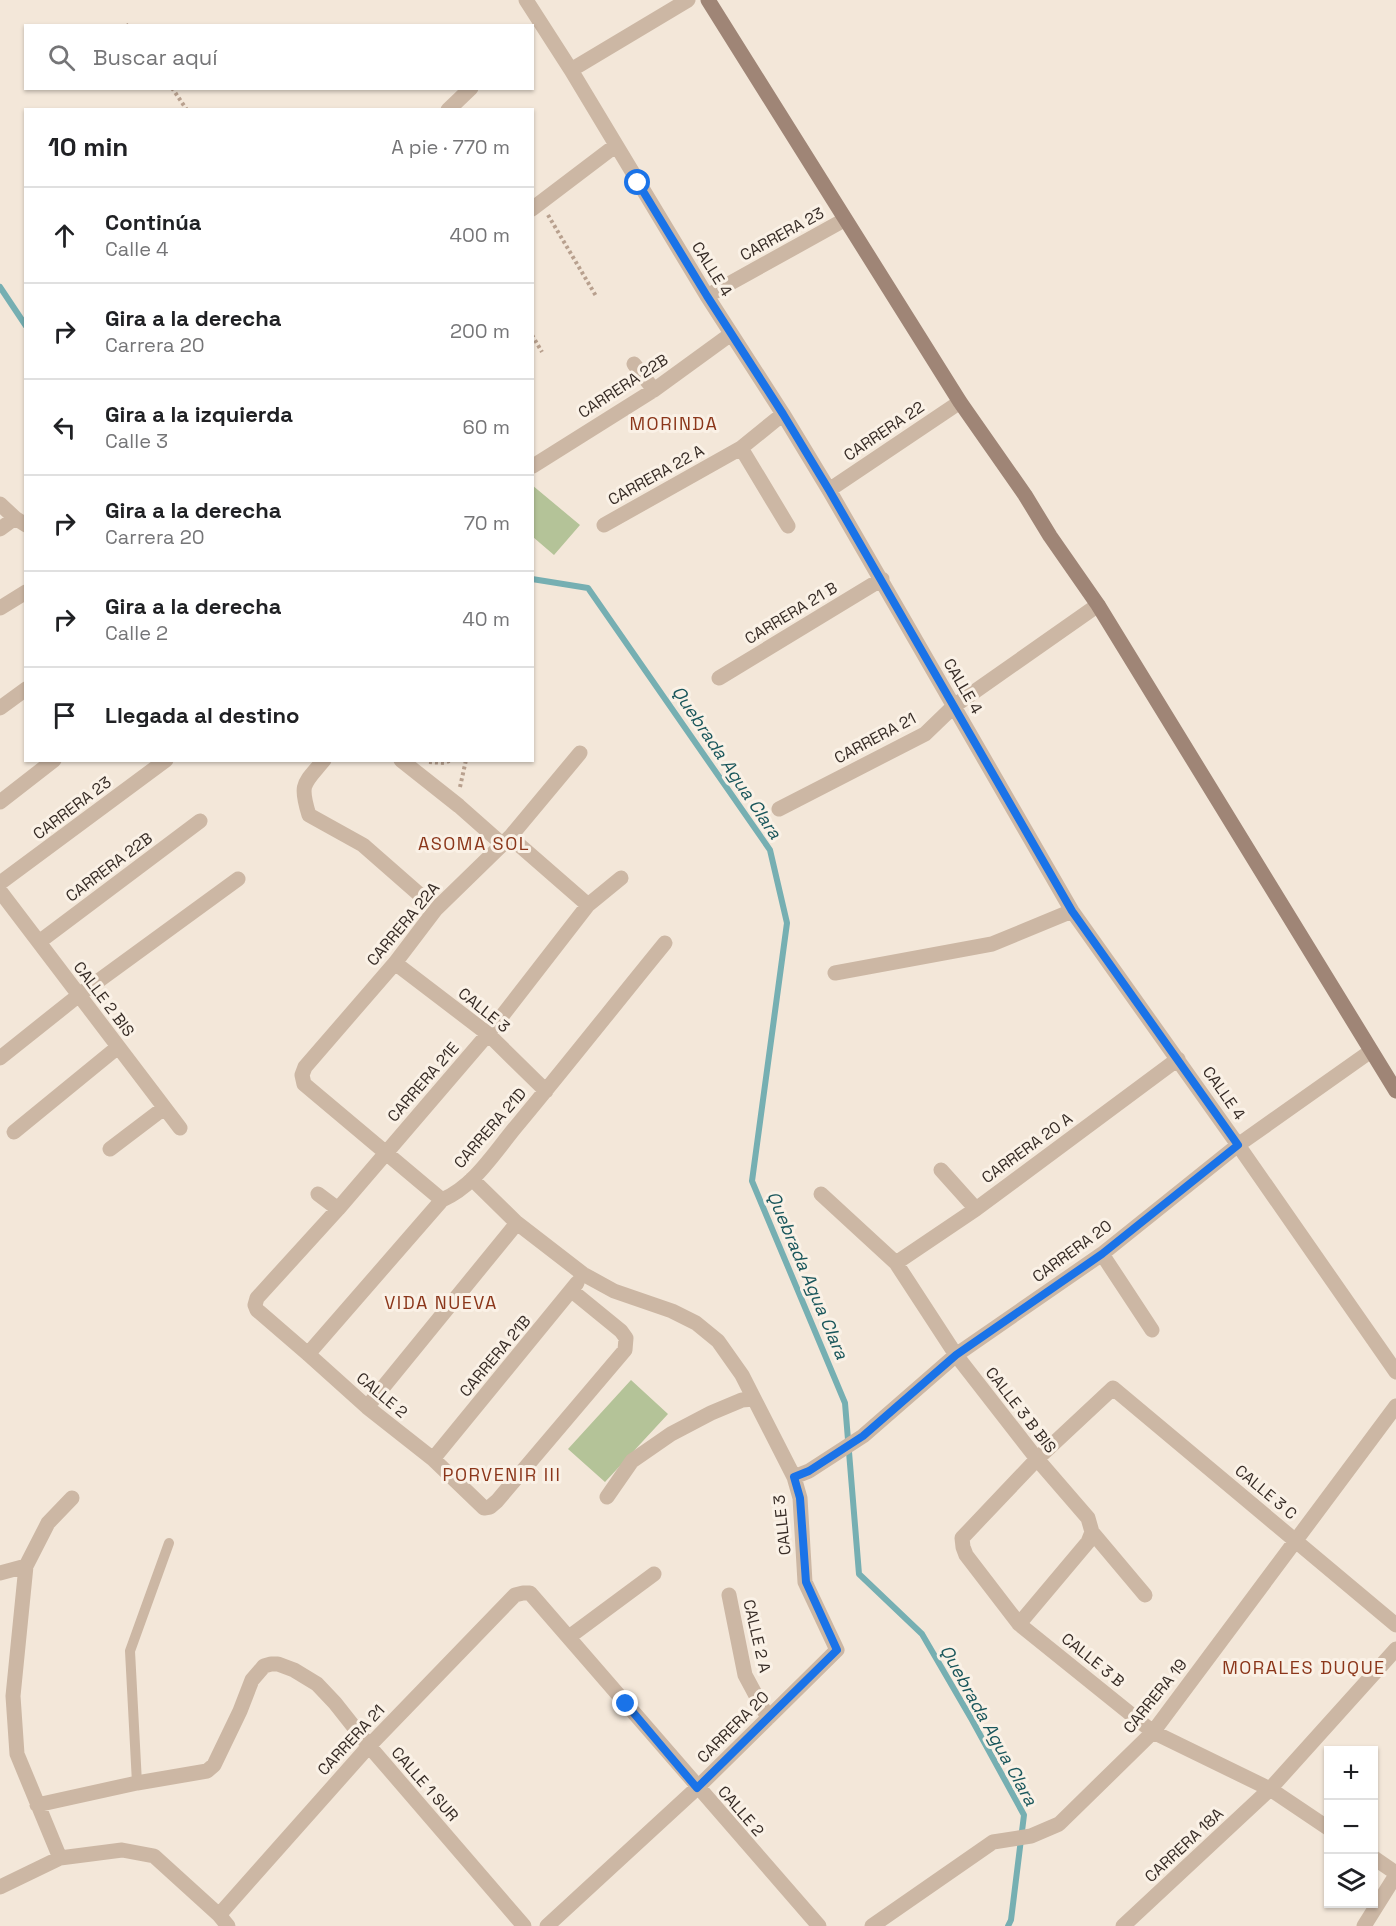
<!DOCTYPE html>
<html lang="es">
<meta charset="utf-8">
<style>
:root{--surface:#fff;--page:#f2f2f2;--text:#202124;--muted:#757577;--line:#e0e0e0}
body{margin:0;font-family:"Space Grotesk",sans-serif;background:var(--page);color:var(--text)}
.controls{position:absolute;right:18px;bottom:18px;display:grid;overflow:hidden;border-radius:0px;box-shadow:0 2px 4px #0004}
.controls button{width:54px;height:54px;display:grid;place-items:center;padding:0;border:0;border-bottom:2px solid var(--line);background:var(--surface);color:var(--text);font:30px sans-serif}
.stop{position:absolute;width:18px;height:18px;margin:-14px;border:4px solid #1a73e8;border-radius:50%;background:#fff}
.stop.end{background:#1a73e8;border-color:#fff;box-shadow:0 2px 6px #0008}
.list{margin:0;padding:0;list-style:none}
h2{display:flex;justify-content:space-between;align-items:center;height:78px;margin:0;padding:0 24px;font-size:26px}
h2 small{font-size:20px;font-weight:400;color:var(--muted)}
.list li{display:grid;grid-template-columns:39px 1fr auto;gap:18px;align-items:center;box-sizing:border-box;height:96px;padding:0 24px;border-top:2px solid var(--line)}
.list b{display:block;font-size:22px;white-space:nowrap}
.list p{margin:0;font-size:20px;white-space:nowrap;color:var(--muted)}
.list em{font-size:20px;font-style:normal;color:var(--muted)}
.icon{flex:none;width:33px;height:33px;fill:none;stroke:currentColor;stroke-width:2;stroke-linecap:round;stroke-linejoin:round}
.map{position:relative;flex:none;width:1396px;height:1926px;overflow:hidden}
.search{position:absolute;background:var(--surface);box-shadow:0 2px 4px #0004;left:24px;top:24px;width:510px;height:66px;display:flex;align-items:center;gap:15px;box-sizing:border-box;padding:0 21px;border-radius:0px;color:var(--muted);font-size:22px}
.panel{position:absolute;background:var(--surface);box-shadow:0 2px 4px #0004;left:24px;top:108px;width:510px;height:654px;border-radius:0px}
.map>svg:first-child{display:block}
.green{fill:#b4c398}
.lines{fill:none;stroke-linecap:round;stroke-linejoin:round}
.stream{stroke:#76afb2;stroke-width:6}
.path{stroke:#b8a08e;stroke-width:4;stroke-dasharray:3 3;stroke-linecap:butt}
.lane{stroke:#ccb7a4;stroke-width:10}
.street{stroke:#ccb7a4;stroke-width:15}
.secondary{stroke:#9f8576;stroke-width:15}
.route{stroke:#1a73e8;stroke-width:8}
.labels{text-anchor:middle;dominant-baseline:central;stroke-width:6;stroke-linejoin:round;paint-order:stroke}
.street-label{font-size:16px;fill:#372c26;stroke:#faf1e6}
.neighbourhood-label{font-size:18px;letter-spacing:1.5px;fill:#8b361a;stroke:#faf1e6}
.water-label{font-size:18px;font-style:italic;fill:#19565b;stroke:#faf1e6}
</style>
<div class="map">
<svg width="1396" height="1926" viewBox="0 0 1396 1926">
<rect width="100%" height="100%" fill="#f3e7d9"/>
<path class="green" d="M532,485L580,525L554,555L533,537Z
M631,1380L668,1414L605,1482L568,1449Z"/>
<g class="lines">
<path class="stream" d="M0,287L26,326
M532,579L588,588L770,850L787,923L752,1181L845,1403L859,1574L922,1634L972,1720L1024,1815L1011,1920L1008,1926"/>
<path class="path" d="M126,24L127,26
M172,88L187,110
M548,215L596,296
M532,335L542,352
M429,762L444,763L452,760
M460,787L466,760"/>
<path class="lane" d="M137,1783L130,1651L169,1543"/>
<path class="street" d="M526,0L571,70L707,296L783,414L829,490L1072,911L1238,1145L1396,1372
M571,70L688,0
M448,110L471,88
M532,209L615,146
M707,296L844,220
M634,364L654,390
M741,448L788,526
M533,466L654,390L731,334
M829,490L960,402
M0,504L15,518L26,525
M604,525L741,448L783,414
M0,529L15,518
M0,608L26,592
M719,678L882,579
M0,708L26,689
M324,760C304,784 299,783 309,815L363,845L436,909
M401,760L459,806L502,844
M0,802L54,760
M779,809L925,734L954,706L1098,605
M510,837L588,905
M0,883L166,760
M0,891L180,1128
M39,942L200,821
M395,963L488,1034L546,1091
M835,973L992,944L1072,911
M0,1058L79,995L238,879
M14,1132L118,1047
M110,1149L164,1108
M941,1170L976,1209
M472,1179L517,1223L583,1274L614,1291L672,1311L696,1323L718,1341L742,1375L794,1477L800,1498L805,1582L837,1650L697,1788L547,1926
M318,1194L338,1209
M821,1194L896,1263L956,1355L1037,1459L1088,1518L1092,1532L1145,1595
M442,1200L304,1084L302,1075L305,1067L395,963L436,909L510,837L580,753
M1102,1254L1152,1330
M896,1263L976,1209L1178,1059
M572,1291L621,1331L626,1338L625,1350L497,1501L490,1507L484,1508L433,1459L367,1407L308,1354L257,1310L255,1305L257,1298L338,1209L488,1034L588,905L621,878
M308,1354L442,1200C475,1186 496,1150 519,1123C568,1064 616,1003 665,943
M367,1407L517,1223
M433,1459L577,1283
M794,1477L809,1471L863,1436L956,1355L1102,1254L1238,1145L1371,1051
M607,1497L632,1461L671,1434L711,1413L742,1400L754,1399
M0,1573L26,1566
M729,1595L745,1675L768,1718
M1019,1624L1088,1542L1092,1532
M569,1637L654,1574
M37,1805L137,1783L207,1771L214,1765L240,1711L252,1680L264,1666L271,1664H278L294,1670L317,1684L335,1703L369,1746L524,1926
M1328,1828L1270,1789L1153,1732L1019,1624L966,1555L963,1547L962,1538L1037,1459L1113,1388L1396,1625
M60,1858L17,1754L13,1696L26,1566L48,1523L72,1498
M1374,1858L1396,1873
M0,1887L60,1858L122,1850L154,1856L219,1915L228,1926
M219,1915L369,1746L515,1595L523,1593H530L819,1926
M872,1926L993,1842L1031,1836L1059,1824L1153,1732L1396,1406
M1123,1926L1270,1789L1396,1649
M1364,1926L1396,1875"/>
<path class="secondary" d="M708,0L960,402L1025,495L1050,536L1098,605L1396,1091"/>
</g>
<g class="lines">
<path class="route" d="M626,1704L697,1788L837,1650L806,1582L800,1498L794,1477L809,1471L863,1436L956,1355L1102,1254L1238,1145L1072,911L829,490L783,414L707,296L638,183"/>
</g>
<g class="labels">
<g class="street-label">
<text transform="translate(782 234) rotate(-29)">CARRERA 23</text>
<text transform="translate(712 269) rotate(58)">CALLE 4</text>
<text transform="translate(623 386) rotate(-33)">CARRERA 22B</text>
<text transform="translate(884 431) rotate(-34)">CARRERA 22</text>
<text transform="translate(656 475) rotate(-29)">CARRERA 22 A</text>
<text transform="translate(791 613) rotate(-31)">CARRERA 21 B</text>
<text transform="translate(963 686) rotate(60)">CALLE 4</text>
<text transform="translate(875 738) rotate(-28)">CARRERA 21</text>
<text transform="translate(72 808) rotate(-37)">CARRERA 23</text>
<text transform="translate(109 867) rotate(-37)">CARRERA 22B</text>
<text transform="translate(403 924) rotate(-50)">CARRERA 22A</text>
<text transform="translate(104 999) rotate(53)">CALLE 2 BIS</text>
<text transform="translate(484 1010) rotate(39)">CALLE 3</text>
<text transform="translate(423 1082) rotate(-49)">CARRERA 21E</text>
<text transform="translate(1224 1093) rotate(55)">CALLE 4</text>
<text transform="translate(490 1128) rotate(-49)">CARRERA 21D</text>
<text transform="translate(1027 1148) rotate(-36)">CARRERA 20 A</text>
<text transform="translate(1072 1251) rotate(-36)">CARRERA 20</text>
<text transform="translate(495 1356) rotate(-50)">CARRERA 21B</text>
<text transform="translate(382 1395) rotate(40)">CALLE 2</text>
<text transform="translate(1021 1410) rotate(52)">CALLE 3 B BIS</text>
<text transform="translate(1266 1492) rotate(40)">CALLE 3 C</text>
<text transform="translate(782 1525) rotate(-96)">CALLE 3</text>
<text transform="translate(757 1636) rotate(77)">CALLE 2 A</text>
<text transform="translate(1093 1660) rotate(39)">CALLE 3 B</text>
<text transform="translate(1155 1696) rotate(-51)">CARRERA 19</text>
<text transform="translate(733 1727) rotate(-45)">CARRERA 20</text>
<text transform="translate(351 1740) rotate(-47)">CARRERA 21</text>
<text transform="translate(425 1784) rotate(49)">CALLE 1 SUR</text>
<text transform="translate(741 1811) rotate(49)">CALLE 2</text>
<text transform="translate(1184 1845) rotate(-43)">CARRERA 18A</text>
</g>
<g class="neighbourhood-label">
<text x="674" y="423">MORINDA</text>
<text x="474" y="843">ASOMA SOL</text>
<text x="441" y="1302">VIDA NUEVA</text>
<text x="502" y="1474">PORVENIR III</text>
<text x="1304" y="1667">MORALES DUQUE</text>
</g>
<g class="water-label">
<text transform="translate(727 762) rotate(56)">Quebrada Agua Clara</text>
<text transform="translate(808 1275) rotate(67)">Quebrada Agua Clara</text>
<text transform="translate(989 1725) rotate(61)">Quebrada Agua Clara</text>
</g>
</g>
</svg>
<div class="controls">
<button>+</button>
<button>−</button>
<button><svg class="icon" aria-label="layers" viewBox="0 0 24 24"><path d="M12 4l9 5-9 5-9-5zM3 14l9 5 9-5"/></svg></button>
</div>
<div class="stop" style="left:638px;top:183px"></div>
<div class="stop end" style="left:626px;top:1704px"></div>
<div class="search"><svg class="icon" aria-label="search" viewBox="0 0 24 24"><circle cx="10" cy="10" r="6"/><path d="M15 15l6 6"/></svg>Buscar aquí</div>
<section class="panel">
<h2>10 min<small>A pie · 770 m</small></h2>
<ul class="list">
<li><svg class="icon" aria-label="ahead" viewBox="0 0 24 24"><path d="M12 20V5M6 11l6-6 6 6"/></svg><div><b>Continúa</b><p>Calle 4</p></div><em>400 m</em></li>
<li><svg class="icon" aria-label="right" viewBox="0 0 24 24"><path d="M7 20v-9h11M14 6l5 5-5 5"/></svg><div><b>Gira a la derecha</b><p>Carrera 20</p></div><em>200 m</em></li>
<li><svg class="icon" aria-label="left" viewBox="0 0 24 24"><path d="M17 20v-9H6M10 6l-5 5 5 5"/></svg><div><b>Gira a la izquierda</b><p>Calle 3</p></div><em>60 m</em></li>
<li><svg class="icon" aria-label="right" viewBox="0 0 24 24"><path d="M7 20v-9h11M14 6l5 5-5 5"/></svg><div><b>Gira a la derecha</b><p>Carrera 20</p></div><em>70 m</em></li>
<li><svg class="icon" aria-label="right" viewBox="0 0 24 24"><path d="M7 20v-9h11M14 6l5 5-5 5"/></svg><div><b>Gira a la derecha</b><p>Calle 2</p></div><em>40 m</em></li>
<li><svg class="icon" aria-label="arrive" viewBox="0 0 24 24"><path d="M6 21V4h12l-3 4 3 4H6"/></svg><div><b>Llegada al destino</b></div></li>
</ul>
</section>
</div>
